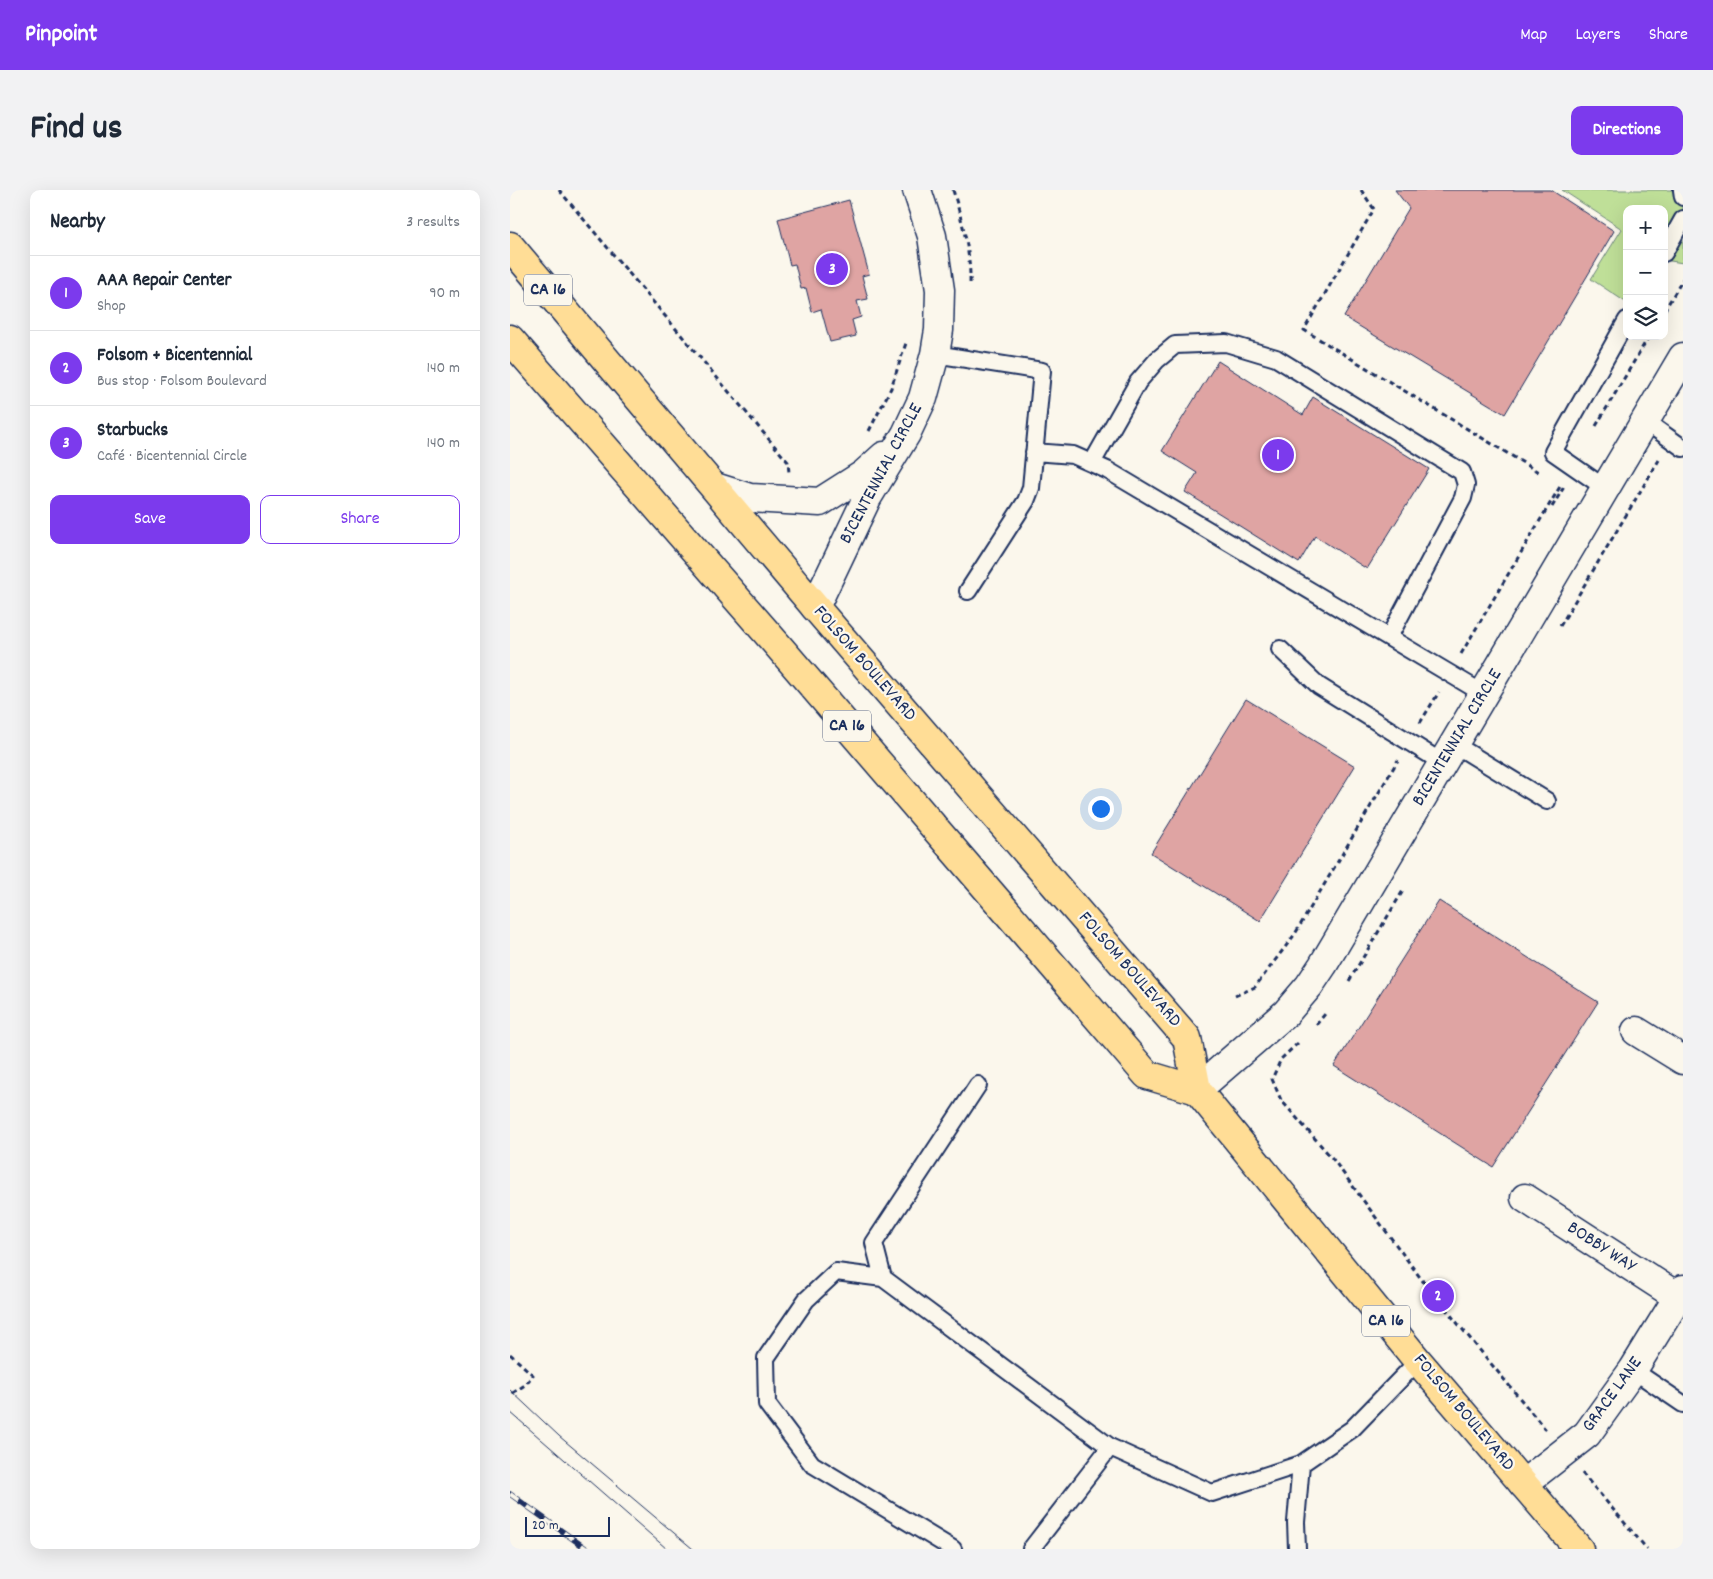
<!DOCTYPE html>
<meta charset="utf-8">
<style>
:root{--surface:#fff;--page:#f2f2f3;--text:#1f2937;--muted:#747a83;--line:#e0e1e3;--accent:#7c3aed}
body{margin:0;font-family:Dekko,sans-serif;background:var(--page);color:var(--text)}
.controls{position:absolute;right:15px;top:15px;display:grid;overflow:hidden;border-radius:10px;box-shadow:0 5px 20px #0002}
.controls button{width:45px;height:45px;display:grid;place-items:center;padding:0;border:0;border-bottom:1px solid var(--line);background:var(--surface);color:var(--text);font:25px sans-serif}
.scale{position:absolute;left:15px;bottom:12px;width:85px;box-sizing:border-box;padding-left:5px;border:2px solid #1b2f5e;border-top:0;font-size:14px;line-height:18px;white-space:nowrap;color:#1b2f5e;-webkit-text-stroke:4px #fbf7ec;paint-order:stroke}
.you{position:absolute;left:590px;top:618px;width:18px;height:18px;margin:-12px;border:4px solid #fff;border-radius:50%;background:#1a73e8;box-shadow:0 0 0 8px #1a73e833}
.badge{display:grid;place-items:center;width:32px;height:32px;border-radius:50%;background:var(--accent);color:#fff;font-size:16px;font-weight:700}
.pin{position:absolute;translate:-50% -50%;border:2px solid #fff;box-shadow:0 1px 5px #0006}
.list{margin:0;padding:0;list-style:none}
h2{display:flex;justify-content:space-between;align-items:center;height:65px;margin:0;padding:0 20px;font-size:21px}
h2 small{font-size:16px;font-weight:400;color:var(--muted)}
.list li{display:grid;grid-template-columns:32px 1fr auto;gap:15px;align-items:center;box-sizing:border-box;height:75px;padding:0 20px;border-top:1px solid var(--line)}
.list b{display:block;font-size:19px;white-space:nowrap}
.list p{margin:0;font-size:16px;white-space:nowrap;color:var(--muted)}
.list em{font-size:16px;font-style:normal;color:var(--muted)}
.actions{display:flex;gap:10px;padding:15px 20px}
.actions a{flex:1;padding:11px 0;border:1px solid var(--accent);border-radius:10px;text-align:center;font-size:18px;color:var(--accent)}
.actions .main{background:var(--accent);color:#fff}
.icon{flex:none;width:28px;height:28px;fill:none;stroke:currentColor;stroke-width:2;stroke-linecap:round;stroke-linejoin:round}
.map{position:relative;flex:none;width:1173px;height:1359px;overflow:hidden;border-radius:10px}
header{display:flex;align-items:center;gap:30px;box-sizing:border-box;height:70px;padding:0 25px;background:var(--accent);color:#fff}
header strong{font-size:24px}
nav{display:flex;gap:28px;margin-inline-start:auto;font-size:18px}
.intro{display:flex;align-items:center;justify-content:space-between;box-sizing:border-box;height:120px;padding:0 30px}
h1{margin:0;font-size:35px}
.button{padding:12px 22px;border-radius:10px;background:var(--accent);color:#fff;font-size:18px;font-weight:700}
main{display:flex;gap:30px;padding:0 30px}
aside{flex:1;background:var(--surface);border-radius:10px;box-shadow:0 5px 20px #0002}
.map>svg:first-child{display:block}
.green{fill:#bfdf98;stroke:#6d877b}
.building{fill:#dfa4a3;stroke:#1b2f5e}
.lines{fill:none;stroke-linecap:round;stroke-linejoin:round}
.service-casing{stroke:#1b2f5e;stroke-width:20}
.minor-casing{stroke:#1b2f5e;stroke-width:31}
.primary-casing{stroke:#1b2f5e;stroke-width:31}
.path{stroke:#1b2f5e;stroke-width:3;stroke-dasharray:5 4;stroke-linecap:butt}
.service{stroke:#fbf7ec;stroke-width:16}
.minor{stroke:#fbf7ec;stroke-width:28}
.primary{stroke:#ffdd96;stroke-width:28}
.tram{stroke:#1b2f5e;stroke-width:1}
.rail-casing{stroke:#1b2f5e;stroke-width:5.5}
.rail{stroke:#fbf7ec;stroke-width:4;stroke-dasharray:11;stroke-linecap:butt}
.labels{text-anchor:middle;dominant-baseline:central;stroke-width:4.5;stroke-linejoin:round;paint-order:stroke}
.shield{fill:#fbf7ec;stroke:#5e6b89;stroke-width:1}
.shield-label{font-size:18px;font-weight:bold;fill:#1b2f5e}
.street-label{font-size:19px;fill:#1b2f5e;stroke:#fbf7ec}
</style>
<header>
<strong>Pinpoint</strong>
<nav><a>Map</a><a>Layers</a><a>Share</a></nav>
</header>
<div class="intro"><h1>Find us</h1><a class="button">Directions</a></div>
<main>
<aside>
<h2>Nearby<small>3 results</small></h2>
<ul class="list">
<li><span class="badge">1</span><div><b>AAA Repair Center</b><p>Shop</p></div><em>90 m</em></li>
<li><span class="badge">2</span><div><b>Folsom + Bicentennial</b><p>Bus stop · Folsom Boulevard</p></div><em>140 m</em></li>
<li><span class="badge">3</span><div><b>Starbucks</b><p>Café · Bicentennial Circle</p></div><em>140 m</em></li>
</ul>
<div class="actions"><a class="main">Save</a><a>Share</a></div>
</aside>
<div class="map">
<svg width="1173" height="1359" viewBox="0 0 1173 1359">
<rect width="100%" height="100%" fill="#fbf7ec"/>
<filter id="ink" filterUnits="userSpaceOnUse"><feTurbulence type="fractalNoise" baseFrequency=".02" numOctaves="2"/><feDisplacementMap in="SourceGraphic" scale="10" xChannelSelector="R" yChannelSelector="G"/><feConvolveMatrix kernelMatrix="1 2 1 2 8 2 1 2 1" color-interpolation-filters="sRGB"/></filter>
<g filter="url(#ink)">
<path class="green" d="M1052,0H1173V73L1154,70V19H1117V113L1081,89L1112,39Z"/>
<path class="building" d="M885,0H1041L1104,41L995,224L834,127L899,18Z
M339,10L359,84L352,86L358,109L347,111L351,127L342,130L346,146L320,152L311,119L302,122L296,98L291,99L285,74L280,75L268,29Z
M708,171L793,225L803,207L919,279L857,379L805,346L789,373L675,302L687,283L652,261Z
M736,509L845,576L750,731L641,663Z
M929,711L1088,812L983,977L824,876Z"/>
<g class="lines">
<defs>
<path id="service" d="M1172,0L1173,7
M1154,63L1173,29
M425,164L532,181L521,298L516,311L458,401
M1135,231L1173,258
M524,262L563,265L597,280L974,504
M582,273L628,192L647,170L665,155L716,153L766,168L952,282L956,295L953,308L879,447
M1095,298L1043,262L1117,130
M770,459L809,496L933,573
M944,554L1037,611
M468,895L364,1053L373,1088L600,1257L702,1303L791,1274L842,1239L908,1171
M373,1088L326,1082L296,1110L256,1168L257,1214L302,1274L443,1359
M1123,1180L1173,1214
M521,1359L600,1257
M787,1359L786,1332L791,1274"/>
<path id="minor" d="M205,297L240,308L310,312L354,284L374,266
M305,417L357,308L396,244L413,208L425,164L429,140L430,100L422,46L407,0
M1126,841L1173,870
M687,900L776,823L799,796L813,775L1173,167
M1015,1008L1168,1107
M1013,1294L1077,1244L1123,1180L1173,1099"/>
<path id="primary" d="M0,56L305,417L677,848L687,900L908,1171L1069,1359
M0,149L270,458L637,885L687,900"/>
</defs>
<use href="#service" class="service-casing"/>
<use href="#minor" class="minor-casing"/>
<use href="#primary" class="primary-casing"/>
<path class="path" d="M49,0L278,272L279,283
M443,0C452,31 461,62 460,95
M851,0L864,19L794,140L1030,283
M1154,121L1173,89
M1086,236L1139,146
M359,241L381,198L397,150
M1042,317L1054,297H1052
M1050,436L1149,270
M951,464L1051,295
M910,533L929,502
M839,791L894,699
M725,806L745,797L785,744L888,570
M806,835L815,824
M788,853L771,869L762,889L771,910L822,968L915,1094L1036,1240
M0,1164L23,1185L15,1195L0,1205
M1072,1283L1137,1359"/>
<use href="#service" class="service"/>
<use href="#minor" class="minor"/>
<use href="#primary" class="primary"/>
<path class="tram" d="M0,1200L49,1246L183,1359
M0,1222L157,1359"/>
<defs>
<path id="rail" d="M0,1304L77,1359"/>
</defs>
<use href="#rail" class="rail-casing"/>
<use href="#rail" class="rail"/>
</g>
</g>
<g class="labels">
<g class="shield">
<rect x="14" y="84.5" width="48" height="31" rx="4"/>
<rect x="313" y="520.5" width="48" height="31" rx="4"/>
<rect x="852" y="1115.5" width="48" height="31" rx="4"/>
</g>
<g class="shield-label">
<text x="38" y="100">CA 16</text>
<text x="337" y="536">CA 16</text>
<text x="876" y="1131">CA 16</text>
</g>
<g class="street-label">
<text transform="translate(372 284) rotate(-62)">BICENTENNIAL CIRCLE</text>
<text transform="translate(354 474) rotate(49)">FOLSOM BOULEVARD</text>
<text transform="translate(948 548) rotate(-59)">BICENTENNIAL CIRCLE</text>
<text transform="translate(619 780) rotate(49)">FOLSOM BOULEVARD</text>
<text transform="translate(1091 1058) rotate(33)">BOBBY WAY</text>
<text transform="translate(1103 1205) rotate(-54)">GRACE LANE</text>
<text transform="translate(953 1223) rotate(50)">FOLSOM BOULEVARD</text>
</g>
</g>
</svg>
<div class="controls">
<button>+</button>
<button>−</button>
<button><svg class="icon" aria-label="layers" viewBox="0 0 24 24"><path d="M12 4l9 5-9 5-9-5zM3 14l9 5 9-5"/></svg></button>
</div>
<div class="scale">20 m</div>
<div class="you"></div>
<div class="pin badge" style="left:768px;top:265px">1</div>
<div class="pin badge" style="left:928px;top:1106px">2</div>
<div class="pin badge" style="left:322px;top:79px">3</div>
</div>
</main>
